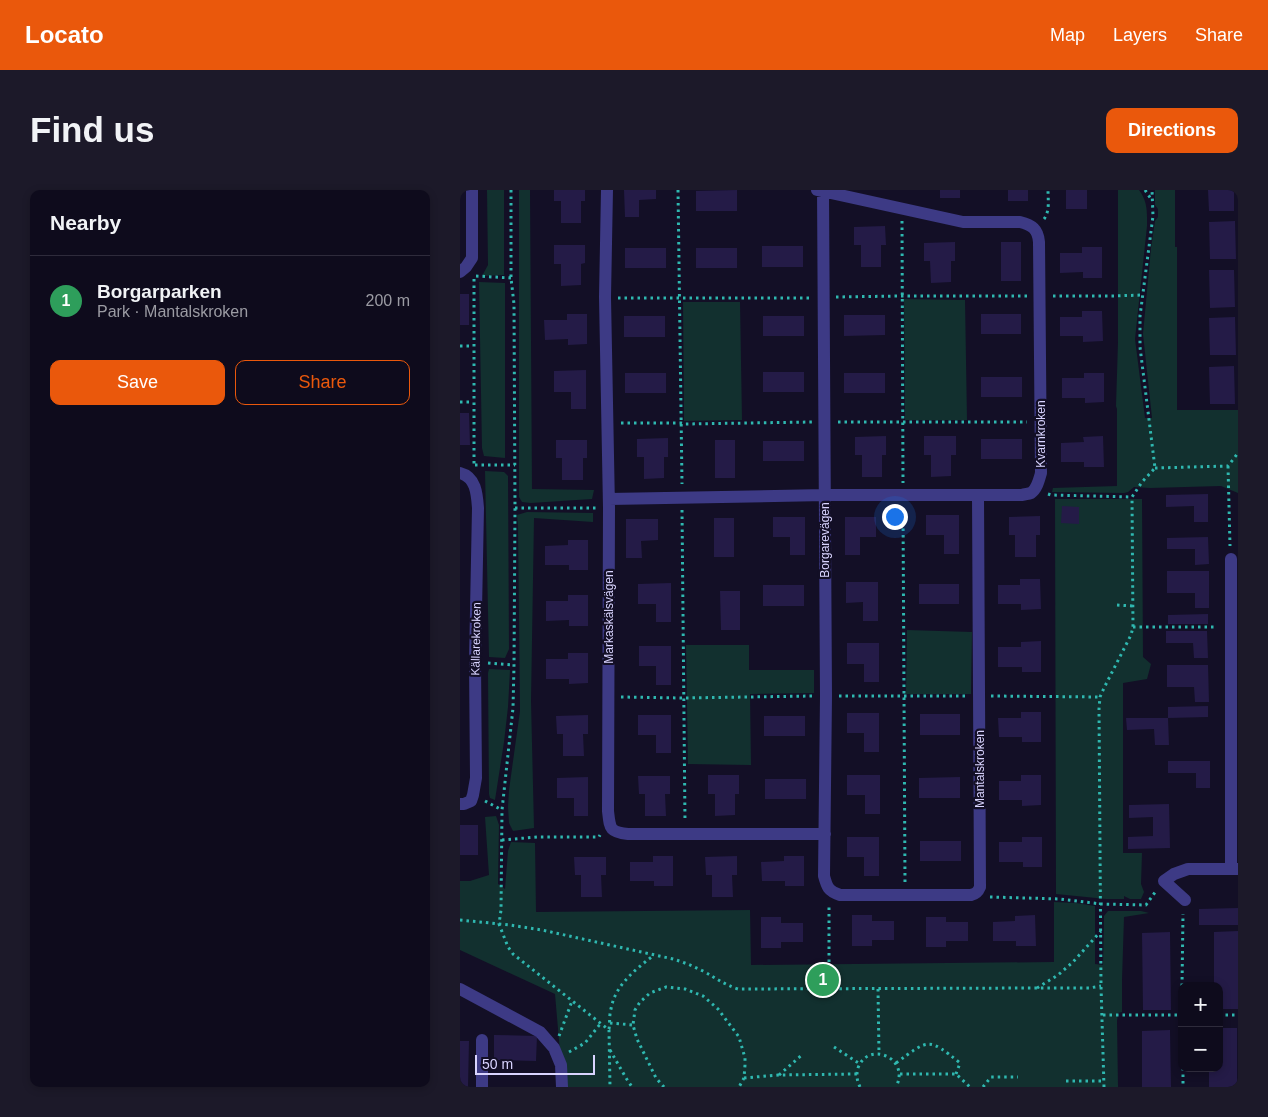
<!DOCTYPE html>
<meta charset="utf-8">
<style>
:root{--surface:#0e0b1c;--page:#1c1929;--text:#f1f3f6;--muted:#9b9ba3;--line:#2e2b3b;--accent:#ea580c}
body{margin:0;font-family:Helvetica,sans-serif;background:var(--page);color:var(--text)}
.controls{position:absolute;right:15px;bottom:15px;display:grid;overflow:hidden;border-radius:10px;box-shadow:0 2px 8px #0003}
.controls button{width:45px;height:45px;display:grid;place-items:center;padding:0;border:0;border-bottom:1px solid var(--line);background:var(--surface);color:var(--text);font:25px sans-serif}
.scale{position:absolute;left:15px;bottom:12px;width:120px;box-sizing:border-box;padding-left:5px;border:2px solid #d9d4ff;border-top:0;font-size:14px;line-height:18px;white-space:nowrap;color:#d9d4ff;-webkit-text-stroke:4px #130f26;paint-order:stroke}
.you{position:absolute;left:434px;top:326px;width:18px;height:18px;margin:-12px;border:4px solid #fff;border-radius:50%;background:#1a73e8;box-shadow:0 0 0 8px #1a73e833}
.badge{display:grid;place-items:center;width:32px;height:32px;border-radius:50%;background:var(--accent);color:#fff;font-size:16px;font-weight:700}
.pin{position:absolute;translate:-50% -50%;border:2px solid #fff;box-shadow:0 1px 5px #0006}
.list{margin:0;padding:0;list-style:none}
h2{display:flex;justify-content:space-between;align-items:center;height:65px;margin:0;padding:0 20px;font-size:21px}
h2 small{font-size:16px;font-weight:400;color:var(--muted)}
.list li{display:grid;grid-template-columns:32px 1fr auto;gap:15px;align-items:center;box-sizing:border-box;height:90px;padding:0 20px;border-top:1px solid var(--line)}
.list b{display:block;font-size:19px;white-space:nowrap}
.list p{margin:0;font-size:16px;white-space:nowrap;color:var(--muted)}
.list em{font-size:16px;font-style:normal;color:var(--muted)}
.actions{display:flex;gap:10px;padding:15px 20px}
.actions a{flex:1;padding:11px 0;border:1px solid var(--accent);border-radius:10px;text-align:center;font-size:18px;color:var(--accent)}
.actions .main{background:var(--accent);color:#fff}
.map{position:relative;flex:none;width:778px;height:897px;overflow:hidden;border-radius:10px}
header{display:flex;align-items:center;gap:30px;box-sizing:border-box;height:70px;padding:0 25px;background:var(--accent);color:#fff}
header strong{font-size:24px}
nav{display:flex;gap:28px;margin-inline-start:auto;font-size:18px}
.intro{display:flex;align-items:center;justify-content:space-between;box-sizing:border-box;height:120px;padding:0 30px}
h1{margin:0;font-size:35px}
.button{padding:12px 22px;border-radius:10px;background:var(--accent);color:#fff;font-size:18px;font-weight:700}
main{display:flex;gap:30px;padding:0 30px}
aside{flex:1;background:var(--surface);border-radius:10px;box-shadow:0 2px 8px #0003}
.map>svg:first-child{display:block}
.green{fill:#12302f}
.building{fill:#241b47}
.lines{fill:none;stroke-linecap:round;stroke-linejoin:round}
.path{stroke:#2fb8b0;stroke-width:3;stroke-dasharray:2.5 4;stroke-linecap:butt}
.minor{stroke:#3d3a85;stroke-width:12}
.labels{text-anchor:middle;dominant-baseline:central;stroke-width:4.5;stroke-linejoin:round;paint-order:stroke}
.street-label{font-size:12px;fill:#d9d4ff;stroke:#130f26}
</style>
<header>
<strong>Locato</strong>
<nav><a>Map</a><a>Layers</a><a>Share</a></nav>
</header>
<div class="intro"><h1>Find us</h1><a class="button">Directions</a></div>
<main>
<aside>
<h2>Nearby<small></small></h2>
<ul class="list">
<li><span class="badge" style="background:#2e9e5b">1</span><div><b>Borgarparken</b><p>Park · Mantalskroken</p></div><em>200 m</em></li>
</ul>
<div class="actions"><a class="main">Save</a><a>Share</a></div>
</aside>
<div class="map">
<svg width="778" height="897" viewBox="0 0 778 897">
<rect width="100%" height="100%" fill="#130f26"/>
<path class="green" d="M27,0H44V85L22,86L28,75Z
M59,0H70L72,299L134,300L132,309L71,313L62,312L59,307Z
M658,0H679C688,12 687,22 687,36L675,149L685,228H692L683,144L691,58L695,31L698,27V19L695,15V0H715V57H717V220H778V303L761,296L690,298L674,297L668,302L664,303L592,302L593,298L657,296V219L656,216L658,152Z
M19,92L45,93V268L24,266L22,258Z
M444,109L505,110L507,230H445Z
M223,112H280L282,230L224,231Z
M25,281L44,282L48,286L49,459L45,468L29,467Z
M595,309H682L683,467L691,474L687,489L663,493V663H682L681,694L684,702L681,709H670L664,706V709H646L596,704Z
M67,322L133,323V332L74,328L71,511L74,638L53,641L49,633L48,617L49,600L60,521L58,336L57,325Z
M447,440L512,442L511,504H446Z
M226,455H289V480H354V503L290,504L291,575L228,574Z
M29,479L50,480L48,517L44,552L35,610L30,608L29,604L28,483Z
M36,626L39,635L38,694L45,699L48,661L51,652L75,653L76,722L290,720L291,775L594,772V712L616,713L635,716V774L643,775L644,726L648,721H681L689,723L664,727L662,790V822L658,823L657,831L658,897H103L95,804L0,760V691H10L29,685L25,627Z"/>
<path class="building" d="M94,0H125V11H121V33H101V11H94Z
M164,0H196V9L179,10V27H165Z
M277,0V21H236V1Z
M480,0H500V8H480Z
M548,0H568V11H548Z
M606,0H627V19H606Z
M748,0H774V21H749Z
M775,31L776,69H750L749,32Z
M425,36L426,55H421V77H401V55H394V37Z
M495,52V71H491V92L471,93L470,71H464V53Z
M541,52H561V91H541Z
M94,55H125V73L121,74V95L101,96V74H94Z
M302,56H343V77H302Z
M622,57H642V88H623V82L600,83V63H622Z
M165,58H206V78H165Z
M236,58H277V78H236Z
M749,80H774L775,117L750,118Z
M0,104H9V135H0Z
M622,121H642L643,151L623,152V146H600V127H622Z
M107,124H127V154L108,155V149L85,150L84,130H107Z
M521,124H561V144H521Z
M384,125H425V145L384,146Z
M164,126H205V147H164Z
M303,126H344V146H303Z
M775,127L776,165H750L749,128Z
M774,176L775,214H750L749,177Z
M126,180V219H111V202H94V181Z
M303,182H344V202H303Z
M165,183H206V203H165Z
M384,183H425V203H384Z
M624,183H644V212L625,213V208H602V188H624Z
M521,187H562V207H521Z
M0,223H9L10,255H0Z
M426,246V265H422V287H402V265H395V247Z
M464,246H496V265H491V286L471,287V265H464Z
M643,246L644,277H624V272H601V253L624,252L623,247Z
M208,248V267H204V288L184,289V267H177V249Z
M521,249H562V269H521Z
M96,250H127V268H123V290H102V268H96Z
M255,250H275V288H255Z
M303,251H344V271H303Z
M748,304V332H734V316L706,317V305Z
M602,316L619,317V334L601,333Z
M466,325H499V364H484V345H466Z
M580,326V345H576V367H555V345H549V327Z
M313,327H345V365H330V347H313Z
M385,327H416V347H400V365H385Z
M254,328H274V367H254Z
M166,329H198V350L181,351L182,368H166Z
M748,347L749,374L735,375V359H707V348Z
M108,350H128V380H109V375H85V356L108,355Z
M707,381H749V418H735V403H707Z
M560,389H580L581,419L561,420V414H538V395H560Z
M386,392H418V431H403V412L386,413Z
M211,393V432H196V414H178V394Z
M459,394H499V414H459Z
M303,395H344V416H303Z
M260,401H280V440H261Z
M108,405H128V436H109V430L86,431V411H108Z
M748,424V434H708V425Z
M706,441H747L748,468H734L733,453H706Z
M581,451V482H562V477H538V457H561V452Z
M387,453H419V492H404V474H387Z
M179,456H211V495H196V476H179Z
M108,463H128V493L109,494V489H86V469H108Z
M707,475H748L749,512H735L734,497H707Z
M748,516V527L708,528L709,555H695L694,539L667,540L666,528H708V517Z
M561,522H581V552H562V547H539L538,528H561Z
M387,523H419V562H404V543H387Z
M460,524H500V545H460Z
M128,525V544H123L124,566H103V544H97L96,526Z
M178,525H211V563H196V545H178Z
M304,526H345V546H304Z
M708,571H750V598H736V583H708Z
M248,585H279V604H275V625L255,626V604H248Z
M387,585H420V624H405V605H387Z
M561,585H581V615L562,616V610H539V591H561Z
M178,586H210V604H205L206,626H185V604H179Z
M128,587V626H114V608H97V588Z
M500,587V608H459V588Z
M305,589H346V609H305Z
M709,614L710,658L668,659V647L693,646V627L669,628V615Z
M0,635H18V665H0Z
M387,647H419V686H404V667H387Z
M562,647H582V677H563V672H539V652H562Z
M460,651H501V671H460Z
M193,666H213V696H194V691H170V672H193Z
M277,666V685H272L273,707H252V685H246L245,667Z
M324,666H344V696H325V691H302L301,672L324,671Z
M114,667H146V685H141L142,707H121V685H115Z
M778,718V735H739V719Z
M392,725H412V731H434V750H412V756H392Z
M575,725L576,756H556V751H533V732L555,731V726Z
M301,727H321V733H343V752H321V758H301Z
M466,727H486V732H508V751H486V757H466Z
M778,741V819H759V796H754V742Z
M710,742L711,820H683L682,743Z
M759,838H777V897H749V878H759Z
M710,840L711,897H682V841Z
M34,845L77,846L76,871L34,870Z
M0,851H9L8,897H0Z"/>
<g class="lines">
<path class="path" d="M51,0V88L54,114L55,318L54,475L53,518L42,620L41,720L39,734L48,757L53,764L149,840L150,897
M218,0L222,294
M685,0L691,9
M584,29C590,21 588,10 588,0
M442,31L443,293
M16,86L51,88
M14,89V275
M593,106H652L683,105
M376,107L442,106H567
M158,108H352
M0,156H13
M0,212H13
M378,232H567
M161,233H221L225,234L352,232
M15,275H55
M768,276L770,356
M695,278L768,276L778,263
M588,304L591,305L672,307
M55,318H137
M443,319L445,693
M222,320L225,632
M657,415L673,416
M673,437H757
M28,473L54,475
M379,506H507
M531,506L640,507
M161,507L223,508L352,506
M25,611L42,620
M42,650L77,647H139L140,645
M530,707L600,709L641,714L686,715L696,701
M0,730L50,735L82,740L213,769C223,772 233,776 243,781C256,788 263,794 278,799L577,798H629L641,796
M722,796L723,724
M369,798V715
M577,798L598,785L613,772L641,741
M418,799L419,864
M643,825H722
M759,825H778
M150,833L173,835
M149,839C150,833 149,826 151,819C155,795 175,780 194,765
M99,846L112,811
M374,857L400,874
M150,860L166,888L172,897
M109,862L125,853L141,833
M436,873C469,849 468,847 500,873L496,884
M723,878V897
M440,884H496L510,897
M319,885L343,864
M284,888L318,885L397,884
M606,891H644
M204,897L196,888L177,849L173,835L175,820L180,812L190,803L206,797L225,799L243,806L258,819L279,847L285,868V875L284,888L279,897
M400,897C397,891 396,885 398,878C408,850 451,868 436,897
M523,897L531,887H558
M644,897L641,796L639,519L640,507L644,498L671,445L673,437L672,307L682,292L695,278L680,157V126L693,26L692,0"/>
<path class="minor" d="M147,0L145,107L149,318L148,621C150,638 149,642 168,644H365
M363,0L366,506L364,686C367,697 368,701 380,705H511C516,704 518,702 520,697L518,305
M0,82L6,77L12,68V0
M0,283C16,287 17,304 18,318L15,472L16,588L13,605L11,611L4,614H0
M149,309L365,305H562C565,304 568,304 571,303C577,299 579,290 581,283L579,52C578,39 572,35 560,32H503L357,0
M771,369V679
M725,710L704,691L714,684L728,679H778
M0,799L80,842L94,858L101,875L102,897
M22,850V897"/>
</g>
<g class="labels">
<g class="street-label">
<text transform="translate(581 244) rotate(-90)">Kvarnkroken</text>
<text transform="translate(365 350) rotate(-90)">Borgarevägen</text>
<text transform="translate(149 427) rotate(-90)">Markaskälsvägen</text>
<text transform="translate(16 449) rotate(-89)">Källarekroken</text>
<text transform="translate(520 579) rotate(-90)">Mantalskroken</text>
</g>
</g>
</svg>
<div class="controls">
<button>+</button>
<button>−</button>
</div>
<div class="scale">50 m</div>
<div class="you"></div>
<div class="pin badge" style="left:363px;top:790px;background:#2e9e5b">1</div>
</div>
</main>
